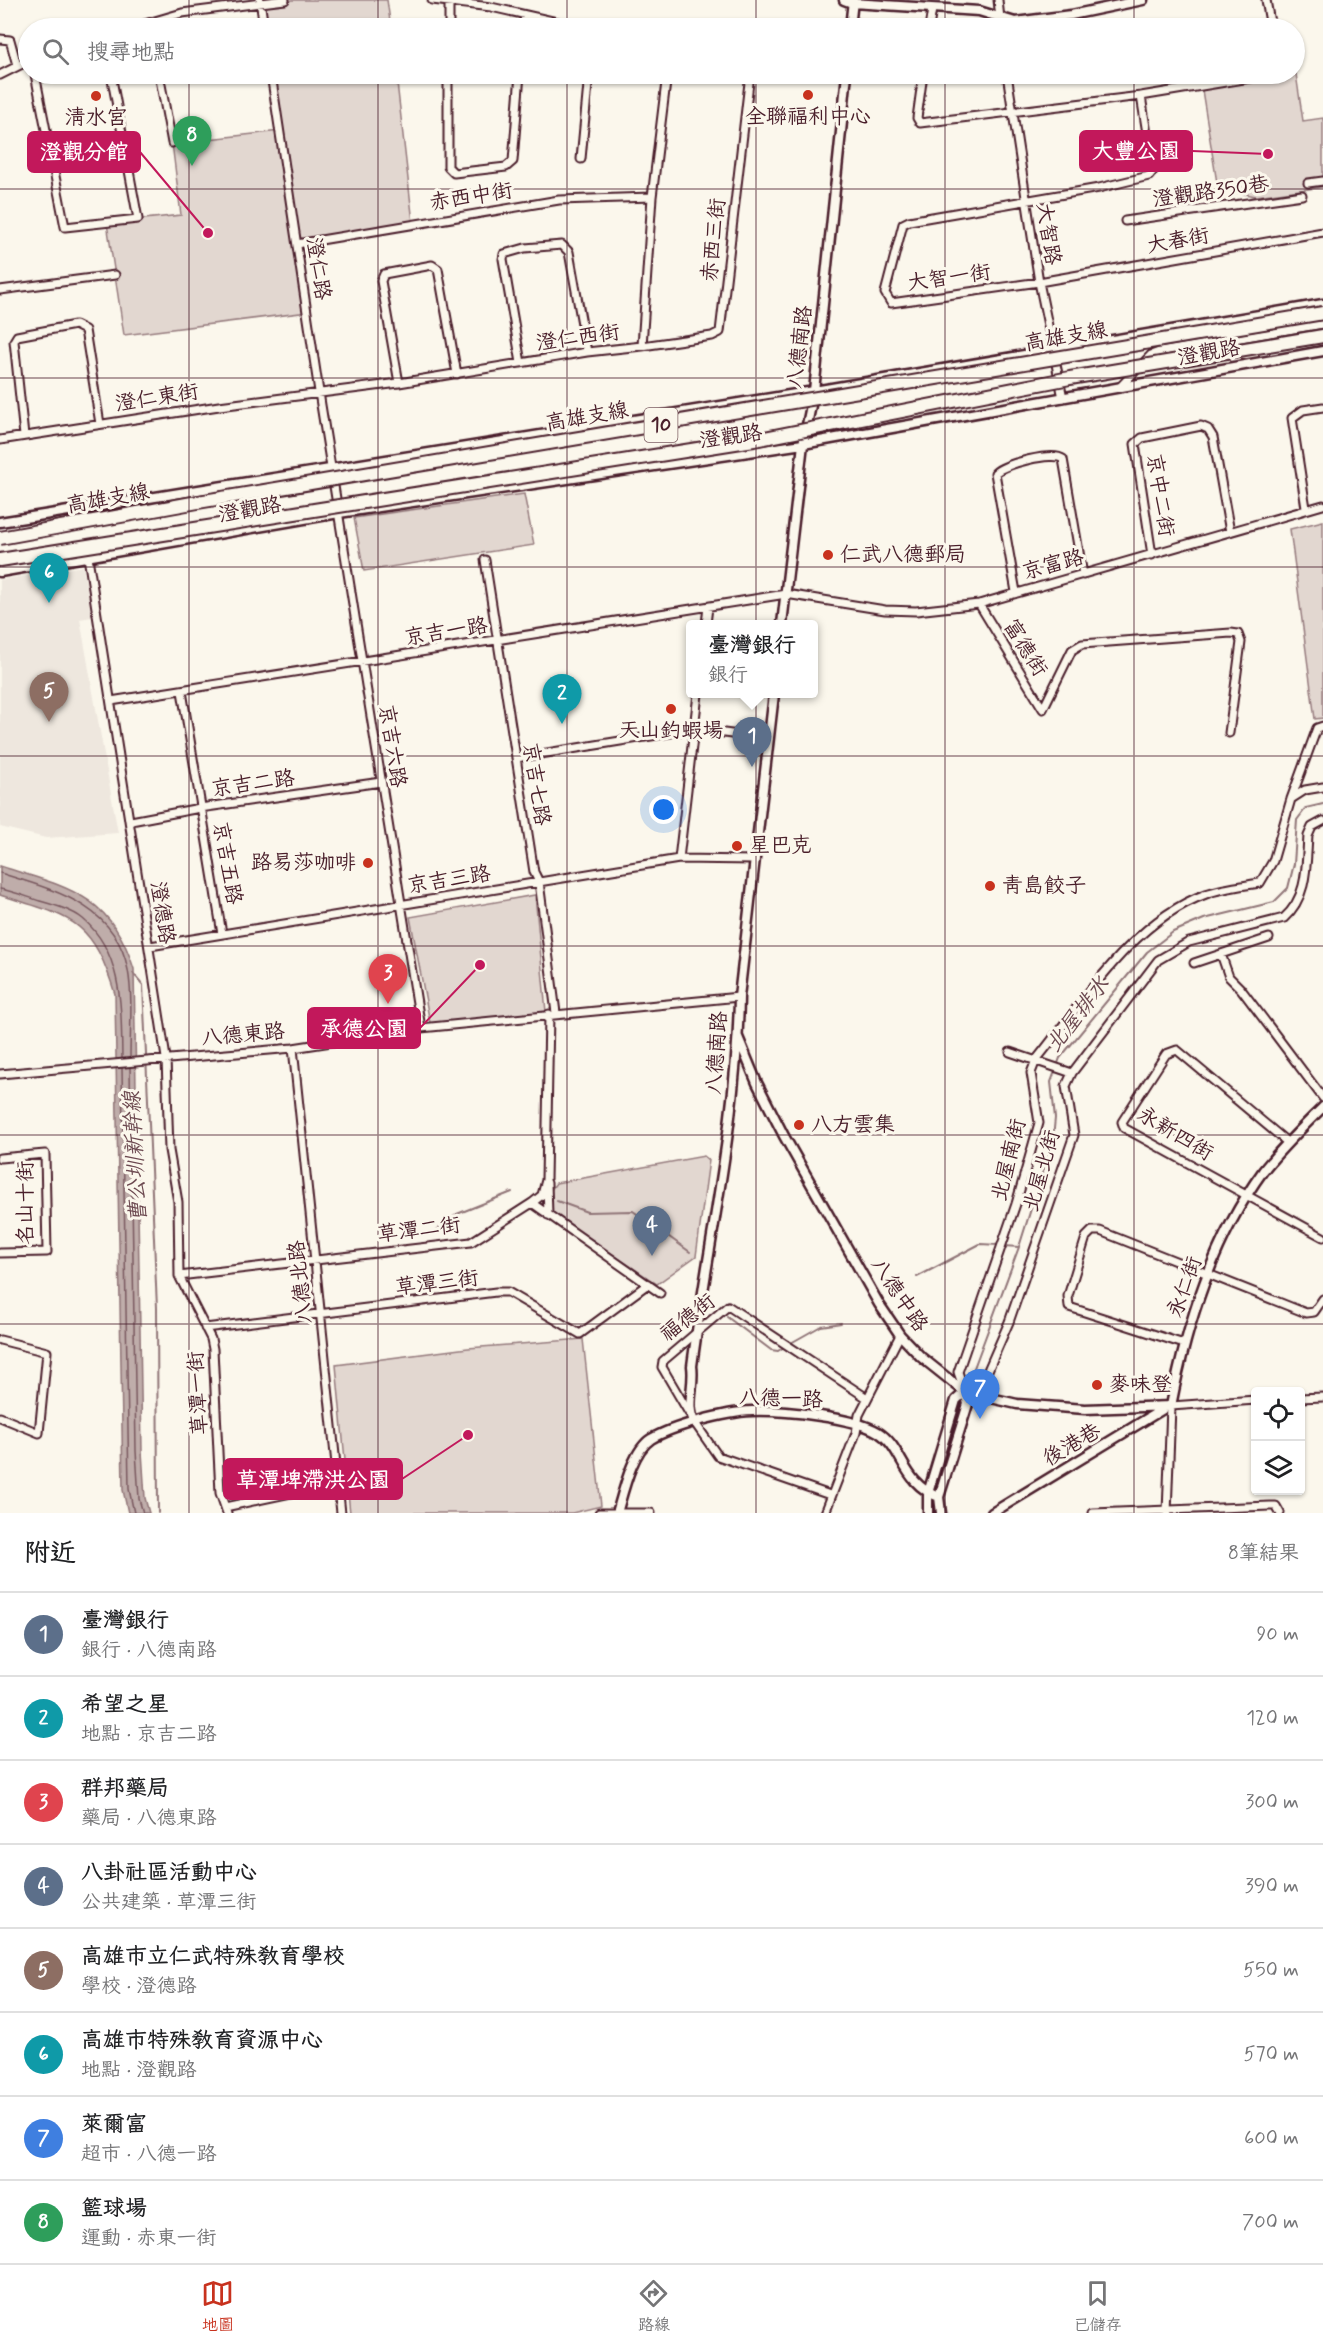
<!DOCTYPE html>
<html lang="zh-TW">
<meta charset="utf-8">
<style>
:root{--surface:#fff;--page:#f2f2f2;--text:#202124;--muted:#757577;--line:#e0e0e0;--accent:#c8321e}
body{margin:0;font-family:Mynerve,"LXGW WenKai TC",sans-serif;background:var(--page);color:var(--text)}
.controls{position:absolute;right:18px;bottom:18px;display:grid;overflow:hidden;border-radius:6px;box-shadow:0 2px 4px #0004}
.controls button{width:54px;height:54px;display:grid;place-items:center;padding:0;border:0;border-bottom:2px solid var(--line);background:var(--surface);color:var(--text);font:30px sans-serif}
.you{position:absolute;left:664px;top:810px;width:21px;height:21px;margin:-15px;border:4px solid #fff;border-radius:50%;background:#1a73e8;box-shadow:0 0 0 9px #1a73e833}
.badge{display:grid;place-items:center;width:39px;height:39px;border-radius:50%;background:var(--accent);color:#fff;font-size:20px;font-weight:700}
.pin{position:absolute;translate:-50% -50px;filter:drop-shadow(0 2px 3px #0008)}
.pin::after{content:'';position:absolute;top:32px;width:21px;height:18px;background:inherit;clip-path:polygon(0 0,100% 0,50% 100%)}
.popup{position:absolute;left:686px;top:620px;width:132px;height:78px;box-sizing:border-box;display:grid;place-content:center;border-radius:6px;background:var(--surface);filter:drop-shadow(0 2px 4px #0005);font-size:20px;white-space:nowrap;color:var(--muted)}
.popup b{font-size:22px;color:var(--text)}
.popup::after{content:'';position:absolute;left:50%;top:100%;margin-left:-12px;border:12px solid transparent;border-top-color:var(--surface)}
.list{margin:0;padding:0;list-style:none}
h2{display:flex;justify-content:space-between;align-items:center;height:78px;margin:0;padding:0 24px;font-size:26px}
h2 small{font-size:20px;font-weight:400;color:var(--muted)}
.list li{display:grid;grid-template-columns:39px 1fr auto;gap:18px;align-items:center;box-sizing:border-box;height:84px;padding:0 24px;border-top:2px solid var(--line)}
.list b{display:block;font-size:22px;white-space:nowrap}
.list p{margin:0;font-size:20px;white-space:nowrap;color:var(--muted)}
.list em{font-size:20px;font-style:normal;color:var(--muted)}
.icon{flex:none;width:33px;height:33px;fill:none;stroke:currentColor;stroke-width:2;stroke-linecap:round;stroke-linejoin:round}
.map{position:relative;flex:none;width:1323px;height:1513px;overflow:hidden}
.search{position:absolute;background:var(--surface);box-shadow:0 2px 4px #0004;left:18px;right:18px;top:18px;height:66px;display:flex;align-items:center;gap:15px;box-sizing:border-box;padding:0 21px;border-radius:33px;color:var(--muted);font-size:22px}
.sheet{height:750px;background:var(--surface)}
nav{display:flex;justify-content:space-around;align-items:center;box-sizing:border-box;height:84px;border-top:2px solid var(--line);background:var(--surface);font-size:16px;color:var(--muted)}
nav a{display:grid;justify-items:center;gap:3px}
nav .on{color:var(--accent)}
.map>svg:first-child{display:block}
.built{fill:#eee7de}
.green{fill:#e2d7d0;stroke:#967b7e;stroke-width:1.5}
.water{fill:#bfadaa;stroke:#907477;stroke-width:1.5}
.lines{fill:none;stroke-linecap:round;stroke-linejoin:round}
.shore{stroke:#79585e;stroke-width:1.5}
.stream{stroke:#907477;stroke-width:2}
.minor-casing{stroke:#4a1f2b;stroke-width:11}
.tertiary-casing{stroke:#4a1f2b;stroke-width:13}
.minor{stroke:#fbf7ec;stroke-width:7}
.tertiary{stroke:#fbf7ec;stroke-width:8}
.motorway-bridge-casing{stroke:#4a1f2b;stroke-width:16;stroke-linecap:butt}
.motorway-bridge{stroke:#fbf7ec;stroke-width:12}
.grid{fill:none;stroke:#4a1f2b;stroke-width:1.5;stroke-opacity:0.55}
.poi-dot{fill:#c8321e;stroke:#fbf7ec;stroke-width:2}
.labels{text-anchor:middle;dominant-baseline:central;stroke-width:6;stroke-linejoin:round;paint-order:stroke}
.shield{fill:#fbf7ec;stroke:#7f6065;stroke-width:1.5}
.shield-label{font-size:20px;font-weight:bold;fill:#4a1f2b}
.poi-label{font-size:21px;fill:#4a1f2b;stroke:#fbf7ec;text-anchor:start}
.street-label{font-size:21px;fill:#4a1f2b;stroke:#fbf7ec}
.water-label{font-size:22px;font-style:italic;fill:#6d4a51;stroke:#fbf7ec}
.leader{fill:none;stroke:#c2185b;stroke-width:2}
.callout-dot{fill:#c2185b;stroke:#fbf7ec;stroke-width:2}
.callout{fill:#c2185b;stroke:#c2185b;stroke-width:2}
.callout-label{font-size:22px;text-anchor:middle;font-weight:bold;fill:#fff}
</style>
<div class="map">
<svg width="1323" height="1513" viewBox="0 0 1323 1513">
<rect width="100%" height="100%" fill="#fbf7ec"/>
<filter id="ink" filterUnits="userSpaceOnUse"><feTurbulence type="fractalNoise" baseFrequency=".0167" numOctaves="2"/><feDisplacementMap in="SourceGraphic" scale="12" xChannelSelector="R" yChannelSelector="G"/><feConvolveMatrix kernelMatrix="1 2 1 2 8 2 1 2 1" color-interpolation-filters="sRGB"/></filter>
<g filter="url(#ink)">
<path class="built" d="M83,566L92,617L80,619L118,833L46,838L0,827V580Z"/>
<path class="green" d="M285,0H387L391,28H264L260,2Z
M271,74H396L413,223L297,244L308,312L124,335L107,223L181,215L172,143L280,131Z
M1296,74L1303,121L1323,118V187L1256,196L1218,189L1202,90Z
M524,494L534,545L364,571L354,518Z
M1323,521V718L1315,719L1290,529Z
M535,895L546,1012L430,1023L410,917Z
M704,1156L709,1160L696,1256L657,1284L550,1212L551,1190L556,1183Z
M583,1339L601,1506L572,1513H350L336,1365L468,1348Z"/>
<path class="water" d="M0,866C67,887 111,894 134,969L142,1451L145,1498L149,1513H128L123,1490L115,994C92,918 71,917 0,895Z"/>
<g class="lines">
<path class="shore" d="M0,873C54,890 116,905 128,970C133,998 130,1029 130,1058
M0,889C13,891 27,897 40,901C54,905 72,910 83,919C124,954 121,1011 122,1058
M130,1067L136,1451L139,1499L143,1513
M122,1068L129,1489L134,1513"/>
<path class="stream" d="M133,973L143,985L157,1308L158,1513
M557,1201L587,1212L633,1211L690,1252
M437,1230L457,1214L512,1192
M1004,1246L1019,1247
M917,1277L980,1244L999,1245
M727,1317L771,1350L778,1351L784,1347
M789,1344L821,1326L841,1323
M971,1376L1019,1247L1053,1139L1055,1118L1051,1082L1060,1058L1147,952L1173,932L1204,919L1274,902L1288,888L1294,864L1297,820L1306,808L1323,804"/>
<defs>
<path id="minor" d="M260,0L264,28
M432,0L491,7L584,28
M998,0L1001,28
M1266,0L1271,28
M131,28L182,13L285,0
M449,28V1
M523,28L525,15
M929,28L932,9
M0,39L10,40L17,65
M35,74L65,227L138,219L111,74
M159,74L172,143
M271,74L321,405L421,1028
M448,74V167L454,173L506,167L513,161L520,74
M923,74L917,118L920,123L1141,96L1153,171L1149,176L1099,188L909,221L903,224L885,293L891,303L1039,282L1323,232
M1007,74L1039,282L1063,398
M0,75L28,61
M1141,96L1274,74
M581,159L589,74
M1308,183L1323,181
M1125,221L1302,195
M297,244L559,200L652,197
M0,290L115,275
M642,346L712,336L720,332L750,74
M521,363L503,259L504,254L525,248L562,245L569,252L587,352
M399,383L381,281L384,274L432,265L438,269L457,374
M1121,386L1151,355L1159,352L1323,324
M24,436L14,341L17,336L75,325L85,330L100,424
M0,440L219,406L399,383L587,352L642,346L652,197L667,74
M1306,508L1292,418L1303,410L1323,407
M1152,555L1135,444L1142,438L1201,426L1208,429L1213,437L1230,532
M88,557L166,1058L169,1150L178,1202L179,1276L211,1339L213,1349L220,1493L227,1513
M485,560L534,872L539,882L556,1013
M1016,592L995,473C1004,464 1053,451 1063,459L1083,575
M979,604L1043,709
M706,624L708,607
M182,691L222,934
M111,701L786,594L885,610L916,611L979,604L1323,505
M1043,709L1072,650L1082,644L1231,633L1238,634L1241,642L1229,733
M516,758L694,729L769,739
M1323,787L1305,790L1291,799L1273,861L1260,883C1242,886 1222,888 1206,894C1132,921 1084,1001 1036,1060L1031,1073L1039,1123L1016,1204L958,1372L965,1392L982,1384L1009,1322L1074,1135L1066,1086L1072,1073L1158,960L1189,942L1284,918C1308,897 1306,865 1308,836L1312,827L1323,821
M1291,799L1317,728L1323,726
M131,821L200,808L381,782
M679,859L698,694
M150,946L679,859L755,860
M1221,954L1229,977L1241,989L1323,1098
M1194,963L1269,938
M293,1048L341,1513
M1010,1052L1072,1073
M0,1074L293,1048L421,1028L739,997
M1287,1142L1177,1050L1166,1054L1122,1122L1124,1128L1323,1237
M0,1158L45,1154L47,1252L0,1253
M547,1183L548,1215
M532,1203L660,1293
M179,1276L471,1242L532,1203L542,1195L546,1180L549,1014
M205,1328L496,1292H508L580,1334L648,1284
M0,1340L47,1352L39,1433L0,1417
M1184,1344L1069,1307L1068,1296L1086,1237L1092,1231H1100L1306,1313L1314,1312L1323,1299
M1300,1398L1323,1397
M689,1413L662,1367L663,1361L728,1306L867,1398
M695,1423L718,1456L830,1495
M225,1507L338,1483
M599,1513H651
M825,1513L856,1433L859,1415L900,1335
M1093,1513L1270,1506H1276L1280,1513
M1167,1513L1171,1406L1256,1400"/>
<path id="tertiary" d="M844,0L852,3L979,11L1015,22L1071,15L1143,0
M850,28L853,0
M0,522L814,391L1323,304
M0,572L339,513L803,444L1323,351
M782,624L803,444L814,391L847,74
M738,1037L757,1083L784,1136L879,1304L900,1335L921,1357L965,1392L1017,1404L1085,1409L1171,1406C1187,1323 1213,1240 1263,1171C1281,1148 1302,1128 1323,1107
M695,1423C685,1406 695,1386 692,1366C708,1243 737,1122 739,997L774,694
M617,1513C623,1493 632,1451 651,1439C673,1426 726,1412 752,1411C782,1410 853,1417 878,1432C904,1448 901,1483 939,1497
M928,1513V1493L956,1400L965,1392
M941,1513L939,1497L968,1404L965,1392
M992,1513L1168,1406"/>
</defs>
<use href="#minor" class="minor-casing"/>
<use href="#tertiary" class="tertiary-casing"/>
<use href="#minor" class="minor"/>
<use href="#tertiary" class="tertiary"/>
<defs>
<path id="motorway-bridge" d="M0,538L198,502L1323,313
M0,560L754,440L1070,378L1323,336"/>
</defs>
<use href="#motorway-bridge" class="motorway-bridge-casing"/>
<use href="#motorway-bridge" class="motorway-bridge"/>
</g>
</g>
<path class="grid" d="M189,0V28M378,0V28M567,0V28M756,0V28M945,0V28M1134,0V28M189,74V1513M378,74V1513M567,74V1513M756,74V1513M945,74V1513M1134,74V1513M0,189H1323M0,378H1323M0,567H1323M0,756H1323M0,946H1323M0,1135H1323M0,1324H1323"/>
<g class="poi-dot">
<circle cx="808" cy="95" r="6"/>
<circle cx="96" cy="96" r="6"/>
<circle cx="828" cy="555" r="6"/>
<circle cx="671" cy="709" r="6"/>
<circle cx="737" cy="846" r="6"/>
<circle cx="368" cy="863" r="6"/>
<circle cx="990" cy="886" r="6"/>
<circle cx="799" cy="1125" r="6"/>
<circle cx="1097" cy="1385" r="6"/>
</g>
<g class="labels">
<rect class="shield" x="644.5" y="408" width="33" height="34" rx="4.5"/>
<g class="shield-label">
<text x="661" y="425">10</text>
</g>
<g class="poi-label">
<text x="808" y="117" text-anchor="middle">全聯福利中心</text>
<text x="96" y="118" text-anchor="middle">清水宮</text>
<text x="840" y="555">仁武八德郵局</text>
<text x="671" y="731" text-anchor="middle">天山釣蝦場</text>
<text x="749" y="846">星巴克</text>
<text x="356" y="863" text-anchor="end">路易莎咖啡</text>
<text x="1002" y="886">青島餃子</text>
<text x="811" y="1125">八方雲集</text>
<text x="1109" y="1385">麥味登</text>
</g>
<g class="street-label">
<text transform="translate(1211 192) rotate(-8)">澄觀路350巷</text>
<text transform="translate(471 197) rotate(-9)">赤西中街</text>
<text transform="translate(1048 234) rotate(81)">大智路</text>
<text transform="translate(714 240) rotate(-84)">赤西三街</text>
<text transform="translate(1178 241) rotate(-10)">大春街</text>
<text transform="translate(318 269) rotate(81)">澄仁路</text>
<text transform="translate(949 278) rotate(-8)">大智一街</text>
<text transform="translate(1066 337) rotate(-10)">高雄支線</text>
<text transform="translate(578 338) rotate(-8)">澄仁西街</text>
<text transform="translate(800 347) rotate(-83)">八德南路</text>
<text transform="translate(1209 353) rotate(-10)">澄觀路</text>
<text transform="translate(157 398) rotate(-9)">澄仁東街</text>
<text transform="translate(587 417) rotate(-10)">高雄支線</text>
<text transform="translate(731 437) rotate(-8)">澄觀路</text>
<text transform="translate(1160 495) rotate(81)">京中二街</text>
<text transform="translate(108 499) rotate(-10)">高雄支線</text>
<text transform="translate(250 510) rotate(-10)">澄觀路</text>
<text transform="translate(1053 565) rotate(-15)">京富路</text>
<text transform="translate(446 632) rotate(-9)">京吉一路</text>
<text transform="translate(1025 648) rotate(58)">富德街</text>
<text transform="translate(392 746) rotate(81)">京吉六路</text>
<text transform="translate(253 784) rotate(-8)">京吉二路</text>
<text transform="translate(536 784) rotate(81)">京吉七路</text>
<text transform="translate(227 863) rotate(80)">京吉五路</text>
<text transform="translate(449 880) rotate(-9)">京吉三路</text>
<text transform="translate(162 913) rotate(81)">澄德路</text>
<text transform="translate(243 1035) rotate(-5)">八德東路</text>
<text transform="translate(717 1053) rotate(-86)">八德南路</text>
<text transform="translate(1175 1134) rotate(31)">永新四街</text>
<text transform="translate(1009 1160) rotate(-76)">北屋南街</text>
<text transform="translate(1042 1171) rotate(-74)">北屋北街</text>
<text transform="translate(26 1203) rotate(-90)">名山十街</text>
<text transform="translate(419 1230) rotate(-7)">草潭二街</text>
<text transform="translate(301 1282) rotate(-96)">八德北路</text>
<text transform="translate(437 1283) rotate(-7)">草潭三街</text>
<text transform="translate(1185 1287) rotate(-70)">永仁街</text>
<text transform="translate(899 1295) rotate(56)">八德中路</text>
<text transform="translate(688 1318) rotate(-38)">福德街</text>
<text transform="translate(198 1393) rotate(-93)">草潭一街</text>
<text transform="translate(781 1399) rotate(2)">八德一路</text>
<text transform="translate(1072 1445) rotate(-30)">後港巷</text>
</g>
<g class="water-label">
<text transform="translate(1078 1015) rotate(-52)">北屋排水</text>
<text transform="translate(136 1157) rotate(-93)">曹公圳新幹線</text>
</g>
</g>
<path class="leader" d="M1268 154L1192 151M208 233L140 152M480 965L420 1028M468 1435L402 1479"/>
<g class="callout-dot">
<circle cx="1268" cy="154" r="6"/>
<circle cx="208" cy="233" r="6"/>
<circle cx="480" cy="965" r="6"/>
<circle cx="468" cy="1435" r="6"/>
</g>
<g class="callout">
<rect x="1080" y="131" width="112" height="40" rx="6"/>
<rect x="28" y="132" width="112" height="40" rx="6"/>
<rect x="308" y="1008" width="112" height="40" rx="6"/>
<rect x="224" y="1459" width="178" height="40" rx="6"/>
</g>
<g class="callout-label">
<text x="1136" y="158">大豐公園</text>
<text x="84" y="159">澄觀分館</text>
<text x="364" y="1036">承德公園</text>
<text x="313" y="1487">草潭埤滯洪公園</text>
</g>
</svg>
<div class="controls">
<button><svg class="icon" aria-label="locate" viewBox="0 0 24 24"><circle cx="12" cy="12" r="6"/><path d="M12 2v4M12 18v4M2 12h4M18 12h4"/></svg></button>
<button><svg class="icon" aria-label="layers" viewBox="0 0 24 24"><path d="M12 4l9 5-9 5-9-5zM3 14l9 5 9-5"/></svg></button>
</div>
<div class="you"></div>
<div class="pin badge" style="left:752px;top:767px;background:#5c6f8a">1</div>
<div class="popup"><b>臺灣銀行</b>銀行</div>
<div class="pin badge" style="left:562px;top:724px;background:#0f9aa8">2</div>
<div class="pin badge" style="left:388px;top:1004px;background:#e0444e">3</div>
<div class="pin badge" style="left:652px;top:1256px;background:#5c6f8a">4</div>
<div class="pin badge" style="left:49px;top:722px;background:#8d6e63">5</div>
<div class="pin badge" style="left:49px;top:603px;background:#0f9aa8">6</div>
<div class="pin badge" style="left:980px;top:1419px;background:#3f7fe0">7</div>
<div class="pin badge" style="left:192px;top:166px;background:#2e9e5b">8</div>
<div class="search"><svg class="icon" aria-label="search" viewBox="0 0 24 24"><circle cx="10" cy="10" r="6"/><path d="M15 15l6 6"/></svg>搜尋地點</div>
</div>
<section class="sheet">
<h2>附近<small>8筆結果</small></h2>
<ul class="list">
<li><span class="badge" style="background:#5c6f8a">1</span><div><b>臺灣銀行</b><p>銀行 · 八德南路</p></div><em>90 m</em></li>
<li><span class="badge" style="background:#0f9aa8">2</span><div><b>希望之星</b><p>地點 · 京吉二路</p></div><em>120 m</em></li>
<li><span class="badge" style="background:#e0444e">3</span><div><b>群邦藥局</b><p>藥局 · 八德東路</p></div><em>300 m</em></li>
<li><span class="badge" style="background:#5c6f8a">4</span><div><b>八卦社區活動中心</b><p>公共建築 · 草潭三街</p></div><em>390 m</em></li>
<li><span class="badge" style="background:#8d6e63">5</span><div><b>高雄市立仁武特殊教育學校</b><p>學校 · 澄德路</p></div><em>550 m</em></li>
<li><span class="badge" style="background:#0f9aa8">6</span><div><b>高雄市特殊教育資源中心</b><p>地點 · 澄觀路</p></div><em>570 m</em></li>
<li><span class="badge" style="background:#3f7fe0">7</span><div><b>萊爾富</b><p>超市 · 八德一路</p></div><em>600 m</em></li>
<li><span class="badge" style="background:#2e9e5b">8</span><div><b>籃球場</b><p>運動 · 赤東一街</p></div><em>700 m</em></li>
</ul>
</section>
<nav>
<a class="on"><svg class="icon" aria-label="map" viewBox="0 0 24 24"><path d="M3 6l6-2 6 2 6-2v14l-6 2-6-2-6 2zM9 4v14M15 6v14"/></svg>地圖</a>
<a><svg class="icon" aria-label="directions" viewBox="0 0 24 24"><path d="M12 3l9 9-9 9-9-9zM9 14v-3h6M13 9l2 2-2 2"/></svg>路線</a>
<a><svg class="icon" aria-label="saved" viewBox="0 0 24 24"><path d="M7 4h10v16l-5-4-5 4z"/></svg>已儲存</a>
</nav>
